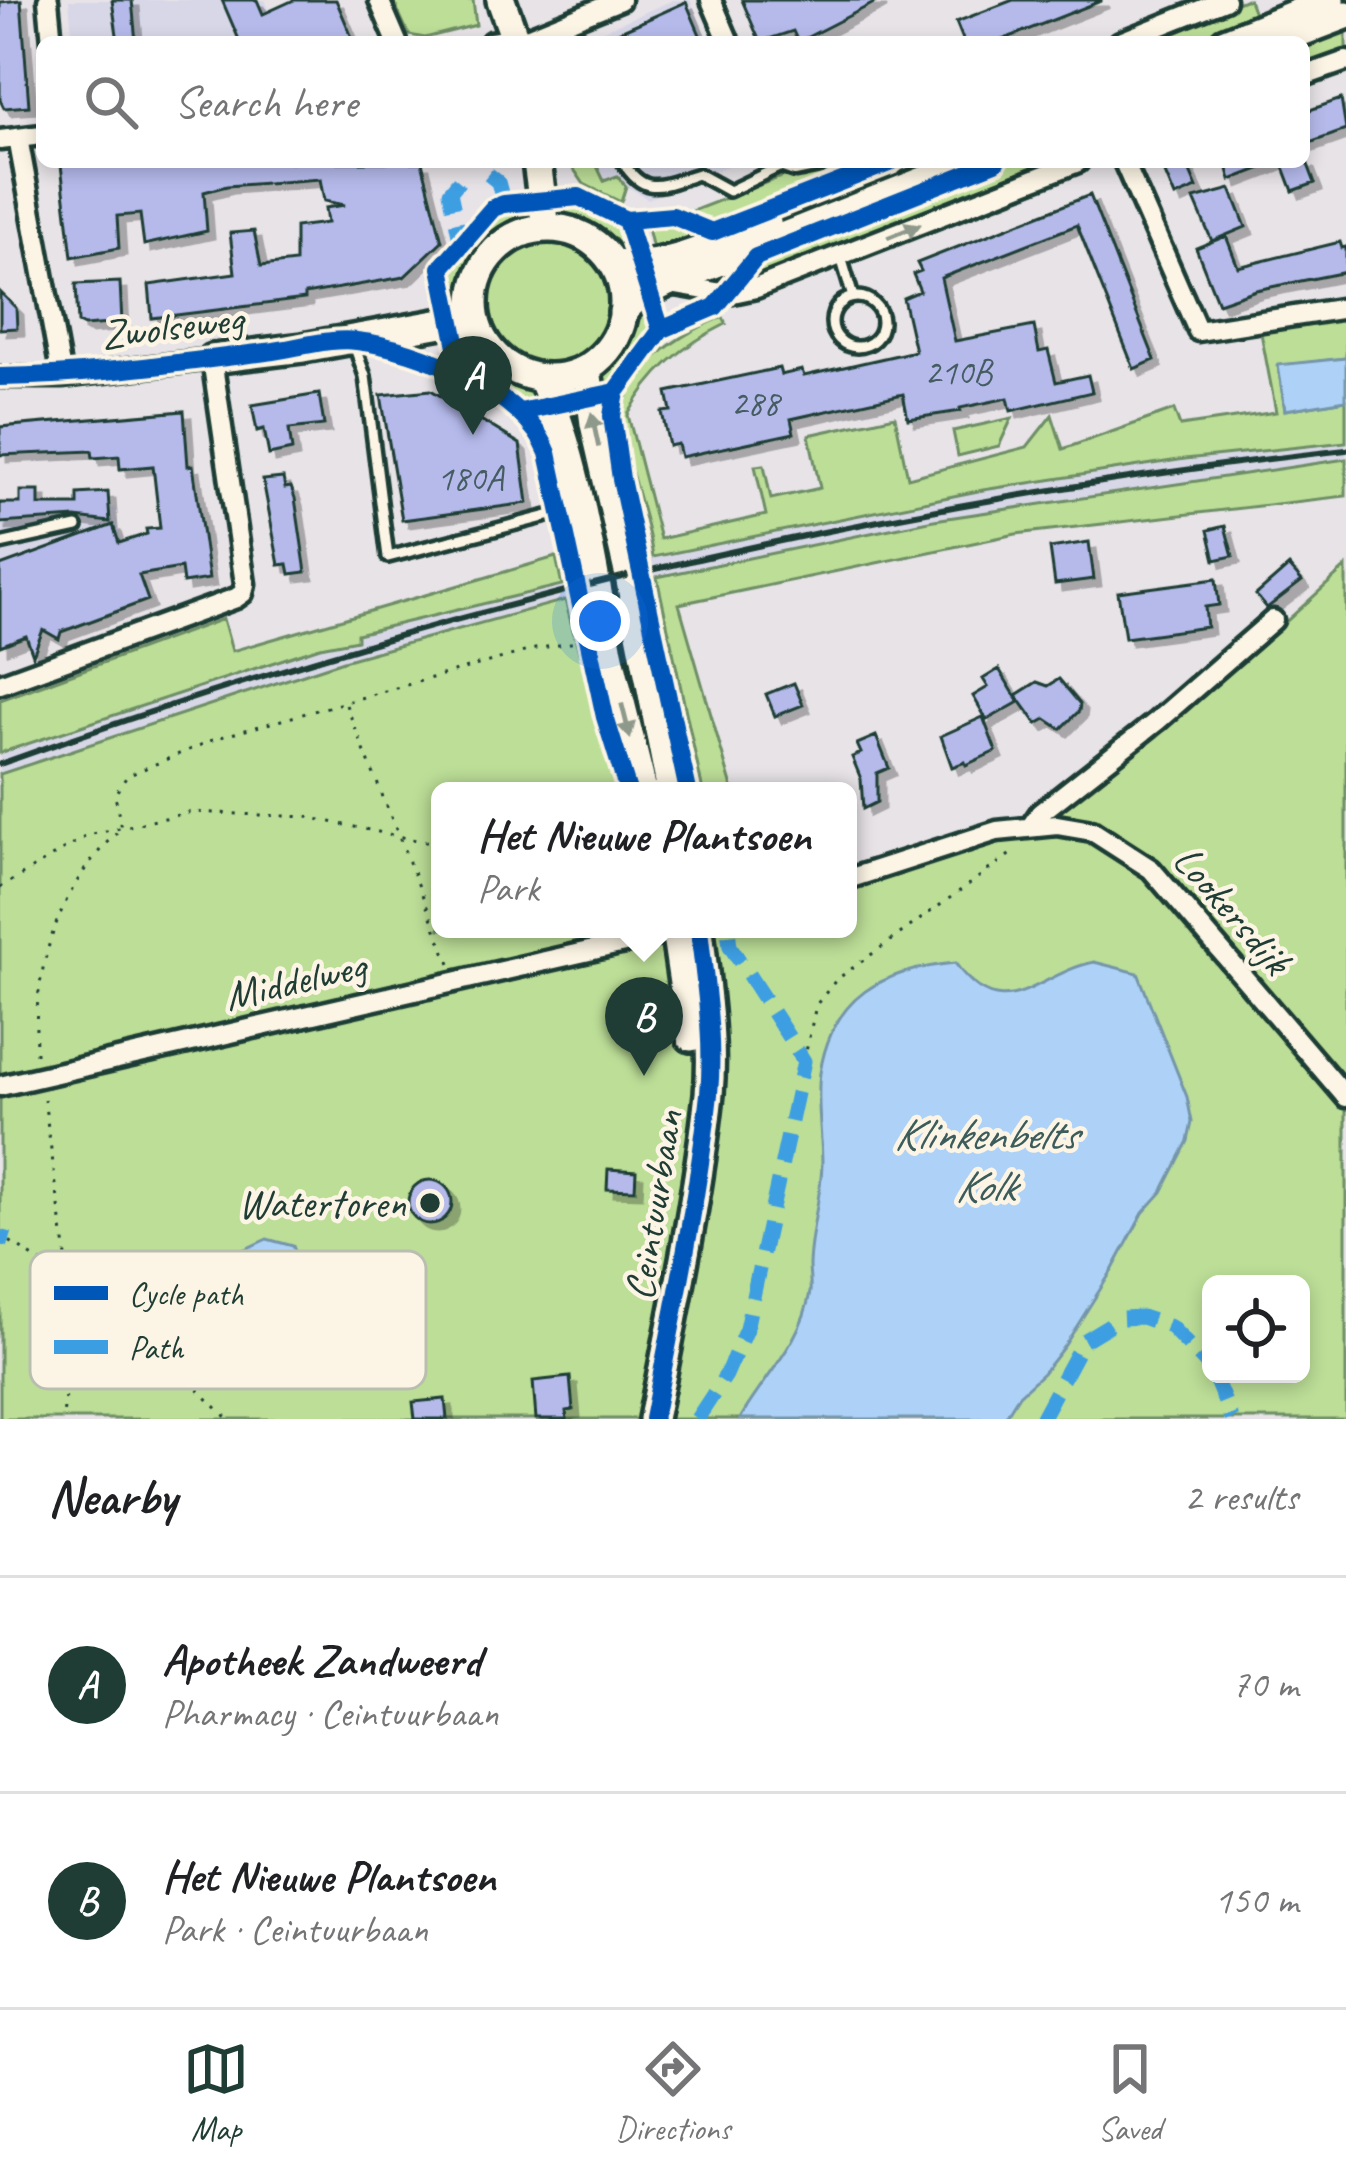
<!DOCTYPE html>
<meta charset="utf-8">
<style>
:root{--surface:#fff;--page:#f6f6f6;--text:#202124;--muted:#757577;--line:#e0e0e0;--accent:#1f3d34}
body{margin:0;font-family:Caveat,sans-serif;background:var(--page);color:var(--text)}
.controls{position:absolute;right:36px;bottom:36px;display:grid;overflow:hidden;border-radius:18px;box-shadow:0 6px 18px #0003}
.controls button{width:108px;height:108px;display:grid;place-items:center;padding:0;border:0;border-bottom:3px solid var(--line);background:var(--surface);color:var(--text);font:60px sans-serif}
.you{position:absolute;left:600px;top:621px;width:42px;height:42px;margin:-30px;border:9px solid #fff;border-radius:50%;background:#1a73e8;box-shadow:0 0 0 18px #1a73e833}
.badge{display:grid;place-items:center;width:78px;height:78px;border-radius:50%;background:var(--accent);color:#fff;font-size:39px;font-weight:700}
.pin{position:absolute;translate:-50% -99px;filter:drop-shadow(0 3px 6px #0008)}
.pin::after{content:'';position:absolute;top:63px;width:42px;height:36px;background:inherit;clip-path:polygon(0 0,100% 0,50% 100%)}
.popup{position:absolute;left:431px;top:782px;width:426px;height:156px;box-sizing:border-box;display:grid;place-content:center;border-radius:18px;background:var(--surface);filter:drop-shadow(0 3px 9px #0005);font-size:39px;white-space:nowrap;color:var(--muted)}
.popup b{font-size:45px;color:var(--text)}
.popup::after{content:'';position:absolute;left:50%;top:100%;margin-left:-24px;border:24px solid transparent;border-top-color:var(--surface)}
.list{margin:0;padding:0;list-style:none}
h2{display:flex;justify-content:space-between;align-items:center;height:156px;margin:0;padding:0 48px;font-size:51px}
h2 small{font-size:39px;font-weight:400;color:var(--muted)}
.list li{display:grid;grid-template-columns:78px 1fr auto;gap:36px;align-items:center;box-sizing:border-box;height:216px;padding:0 48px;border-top:3px solid var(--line)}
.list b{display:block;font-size:45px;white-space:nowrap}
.list p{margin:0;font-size:39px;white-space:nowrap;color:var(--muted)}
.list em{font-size:39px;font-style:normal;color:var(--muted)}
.icon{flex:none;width:66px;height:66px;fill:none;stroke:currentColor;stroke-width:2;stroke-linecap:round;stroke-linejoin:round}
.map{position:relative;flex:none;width:1346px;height:1419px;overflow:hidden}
.search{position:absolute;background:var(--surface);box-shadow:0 6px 18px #0003;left:36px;right:36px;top:36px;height:132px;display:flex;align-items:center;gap:30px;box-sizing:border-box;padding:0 42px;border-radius:18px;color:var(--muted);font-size:45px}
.sheet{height:588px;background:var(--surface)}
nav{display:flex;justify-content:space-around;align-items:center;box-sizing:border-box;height:168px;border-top:3px solid var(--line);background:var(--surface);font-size:33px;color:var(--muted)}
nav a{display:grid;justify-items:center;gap:6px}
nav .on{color:var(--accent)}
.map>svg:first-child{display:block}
.built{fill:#d8d7e8}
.green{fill:#bcde97;stroke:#6e8e66;stroke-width:3;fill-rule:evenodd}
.water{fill:#aed2f7;stroke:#7596a9;stroke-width:3}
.building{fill:#b5baeb;stroke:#1f3d34;stroke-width:3;filter:url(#shadow)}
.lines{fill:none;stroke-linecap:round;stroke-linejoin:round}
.lane-casing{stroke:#1f3d34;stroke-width:18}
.street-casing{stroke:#1f3d34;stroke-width:27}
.secondary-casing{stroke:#1f3d34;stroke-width:36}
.path{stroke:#1f3d34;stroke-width:3;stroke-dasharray:3 9;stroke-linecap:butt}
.lane{stroke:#fcf5e5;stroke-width:9}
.street{stroke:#fcf5e5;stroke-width:18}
.secondary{stroke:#fcf5e5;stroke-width:27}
.rail{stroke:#1f3d34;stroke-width:6}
.quiet{stroke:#3c9ee2;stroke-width:15;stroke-dasharray:30 15;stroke-linecap:butt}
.cycleway-casing{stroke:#fcf5e5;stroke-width:26}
.cycleway{stroke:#0057b8;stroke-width:18}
.oneway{fill:#8e998c}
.poi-dot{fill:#1f3d34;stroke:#fcf5e5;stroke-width:4.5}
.labels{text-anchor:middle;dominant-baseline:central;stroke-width:9;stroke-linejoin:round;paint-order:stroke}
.number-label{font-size:36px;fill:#445c62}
.street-label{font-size:42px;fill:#1f3d34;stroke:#fcf5e5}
.poi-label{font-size:42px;fill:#1f3d34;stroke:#fcf5e5;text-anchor:end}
.water-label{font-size:45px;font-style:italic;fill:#3c5b5b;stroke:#fcf5e5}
.key{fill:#fcf5e5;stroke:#babeb0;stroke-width:3}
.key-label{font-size:33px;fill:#1f3d34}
</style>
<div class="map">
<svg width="1346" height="1419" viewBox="0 0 1346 1419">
<defs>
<filter id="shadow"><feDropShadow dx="7" dy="7" stdDeviation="0" flood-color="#0004"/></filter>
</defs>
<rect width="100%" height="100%" fill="#e7e3e7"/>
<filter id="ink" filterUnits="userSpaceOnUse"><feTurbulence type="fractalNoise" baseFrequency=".00833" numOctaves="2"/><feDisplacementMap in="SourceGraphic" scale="24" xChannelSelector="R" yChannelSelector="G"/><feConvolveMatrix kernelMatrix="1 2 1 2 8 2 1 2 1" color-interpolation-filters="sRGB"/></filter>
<g filter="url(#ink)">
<path class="built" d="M69,0H265L283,42H73Z
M673,0H690L708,42H576Z
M595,162H737L648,199L621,183L604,182Z
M1346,400V496L1016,534L910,558L663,598L659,587L568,611L571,627L0,799V732L556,557L562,579L652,557L650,541L1219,420Z
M0,506L115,508L121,540L0,583Z"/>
<path class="green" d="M393,0H473L476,25L425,38L409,35Z
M1244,0H1249L1255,16L1187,42H1142Z
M1346,28V52L1304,66V44Z
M569,162H595L604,181L617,176L626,186L621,202L584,184Z
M844,162H881L714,227L682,215L786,175L803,178Z
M1006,162H1056L762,279L745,280L767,256Z
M558,201L581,203L624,226L635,260C613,253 567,222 558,201Z
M530,202C520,226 499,233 484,252C471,268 469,287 452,301L444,268L495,211Z
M672,221L691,229L696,242L655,257L647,224Z
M488 303a61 61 0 1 1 122 0a61 61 0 1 1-122 0Z
M647,299L653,333L615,385L595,391C597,377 636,308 647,299Z
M723,317L726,324C683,345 651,372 628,415L660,539L766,515L755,466L764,465L771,499L820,488L809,435L895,416L908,478L1027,447L1052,415L1063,449L1174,410L1180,426L1276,412L1261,333L1346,319V358L1278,366L1285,410L1346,400V442L1185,459L983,490L653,557C647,517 631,478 624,438C613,376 674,336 723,317Z
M459,337C479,342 483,354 498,366C514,379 532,385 545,402L522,408L465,372Z
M1012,418L999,446L958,456L953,431Z
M1346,459V496L1016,534L679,604L733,791H703L657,577L934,520Z
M556,557L562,585L357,634V640L320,647L0,753V700L223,619L232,651Z
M1346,567V1084L1136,850C1106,827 1082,821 1045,818L1244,660Z
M565,600L616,791H440V929H660L665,945L715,929H848V886L1021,832L1059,830L1095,839L1127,858L1170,899L1346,1109V1419H0V774L343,661ZM1211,1284H1301V1374H1211Z"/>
<path class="water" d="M1346,358V400L1285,410L1278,365Z
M1094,962L1138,973L1187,1097L1192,1122L1188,1141L1162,1192L1143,1213L1113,1269L1065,1345L1043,1373L1019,1395L1004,1419H740C764,1377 802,1342 810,1292C811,1283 809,1274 809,1265C810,1231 821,1198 822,1164C822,1135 816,1101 820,1073C832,995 883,970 955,963C1004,1031 1035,974 1094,962Z
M267,1239L293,1246L302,1270L301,1289C273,1299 234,1284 243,1250Z"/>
<path class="building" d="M21,0L29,106L4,108L0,100V2Z
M112,0H132L136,42H118Z
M222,0H257L263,14L294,0H336L354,42H240Z
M742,0H880L798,42L793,31L760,42Z
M1013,0H1101V1L997,42H964L956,22Z
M686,2L703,42H595L648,19Z
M1341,99L1346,130L1307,144L1304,112Z
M77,162H422L442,241L404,277L305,294V299L152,318L149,285L235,273L230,233L254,231L261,266L295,262V227L327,223L325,208L345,205L324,201L320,179L227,186L204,192L207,231L144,245L140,214L117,216L119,248L72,257L61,165Z
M1172,162H1186L1197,188L1175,197L1162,166Z
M1226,162H1275V163L1231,180Z
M1282,162H1307L1315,183L1293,191Z
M1231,189L1246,227L1212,241L1194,199Z
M1090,195L1155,360L1134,369L1077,225L941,278L955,341L1034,326L1039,352L1048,350L1056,382L1088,375L1092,392L1011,411L1008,398L960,408L961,411L908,419L903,394L791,419L794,433L681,457L678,444L669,446L662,412L671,411L667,392L779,368L781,375L802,370L804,376L915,351L903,298L920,291L913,274L921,271L917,263Z
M1226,236L1238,267L1340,242L1342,248L1346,247V272L1256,290L1218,303L1196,248Z
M120,282L122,323L84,326L78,323L76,284Z
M0,292L16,308L17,328L0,329Z
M431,390L520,444L528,503L402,520L381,395Z
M319,394L324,425L289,429L292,450L269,455L264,429L257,431L252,405Z
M184,411L188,466L193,465L209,579L183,583L181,568L139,575L148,600L61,632L59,639L43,630L33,655L26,636L0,646V566L113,525L119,543L147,534L146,529L160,528L153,466L120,469L119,456L93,458L92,451L0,455V427Z
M283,478L285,488L291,487L295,498L306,572L290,574L288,564L279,565L263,480Z
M20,491H39V505H78V494L108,492L110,522L76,518L0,523V503H20Z
M1225,526L1233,556L1215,560L1208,530Z
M1089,542L1094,579L1055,584L1050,548Z
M1289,566L1302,581L1267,608L1256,595Z
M1216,579L1219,605L1205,607L1207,627L1125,638L1118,592Z
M999,669L1019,702L987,720L973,696L988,687L983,679Z
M1059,679L1080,704L1079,711L1061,729L1046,719L1037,724L1016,695L1037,682L1048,686Z
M794,683L803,705L775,716L766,694Z
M983,717L996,751L966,765L965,762L952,767L941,736Z
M876,736L889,768L877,773V802L863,809L861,779L852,757L861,753L857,744Z
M608,1169L636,1171L635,1190L607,1189Z
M408 1202a22 22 0 1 1 44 0a22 22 0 1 1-44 0Z
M570,1377L573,1410L566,1411L567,1419H536L533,1381Z
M445,1399L447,1419H415L413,1402Z"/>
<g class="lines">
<defs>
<path id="lane" d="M564,25L571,42
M623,162C645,198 662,185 698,174L729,191L783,165
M841,257L853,297
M832 322a25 25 0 1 1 50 0a25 25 0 1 1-50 0Z
M354,345L365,376L388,557L575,509
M0,544L77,527"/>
<path id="street" d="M48,0L52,42
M379,0L397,42
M711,0L729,42
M491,42L529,37L620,0
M1120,42L1225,0
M1304,76L1346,61
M18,138L62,377
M0,140L42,135
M781,162L795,167L819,162
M1124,162L1198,331L1346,308
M670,284L728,294L756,288L1078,162
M0,377H62L212,359L245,584L243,593L236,598L0,684
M1031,826L1040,813L1157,721L1273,620
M848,879L997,831L1057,825L1092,831L1151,869L1346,1097
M0,1086L681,930"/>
<path id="secondary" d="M501,0L516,42
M1225,42L1330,0
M1275,42L1346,15
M537,162L546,228
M474 303a75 75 0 1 1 150 0a75 75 0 1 1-150 0Z
M613,263C656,275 725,240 767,223
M623,312L636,298L666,283L971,162
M212,359L303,348L475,317
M587,368L594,424L629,576L671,791
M542,378C578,462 591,557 608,647C618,695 632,743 643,791
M675,929L691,1037
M653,1419C674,1311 697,1203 709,1094C714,1040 705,983 699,929"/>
</defs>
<use href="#lane" class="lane-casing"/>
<use href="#street" class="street-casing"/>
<use href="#secondary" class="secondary-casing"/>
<path class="path" d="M346,705L450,964
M692,764L699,791
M0,888L88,835L192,812L307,817L440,845
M36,1054C33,970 57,886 121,829L115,794L127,776L217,738L535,649L582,641
M804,1061L816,1005L836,980L1015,851
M44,1099L69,1278L70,1334L63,1419
M0,1235L122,1315L228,1419"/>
<use href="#lane" class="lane"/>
<use href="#street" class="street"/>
<use href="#secondary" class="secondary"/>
<path class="rail" d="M0,764C434,608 887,500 1346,450"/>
<path class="quiet" d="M488,174L498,182L504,204
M459,181L450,192L461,244
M0,1237L10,1240
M1213,1374L1232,1419
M697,1419L726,1375L746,1329L804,1061L730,946L728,929
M1041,1419L1083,1341L1121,1318L1142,1317L1171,1327L1211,1369"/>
<defs>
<path id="cycleway" d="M626,220L673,216L712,232L891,162
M661,330L715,307L756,257L996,162
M463,376L441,268L493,208L504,204L579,197L626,220L661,330L616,392L520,412
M0,377C89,376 177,363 266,352C294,349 330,337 357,341C418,348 525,392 548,453L605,717L628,791
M616,392L612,416L621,479L688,791
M653,1419C674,1311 697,1203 709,1094C714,1040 705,983 699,929"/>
</defs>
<use href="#cycleway" class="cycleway-casing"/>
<use href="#cycleway" class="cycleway"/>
</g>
<defs><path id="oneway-solid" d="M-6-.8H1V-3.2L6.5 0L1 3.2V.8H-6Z" transform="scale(3)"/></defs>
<g class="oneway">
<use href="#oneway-solid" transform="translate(904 231) rotate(-22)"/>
<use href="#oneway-solid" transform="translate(595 430) rotate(-102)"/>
<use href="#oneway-solid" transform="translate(626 721) rotate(76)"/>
</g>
</g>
<circle class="poi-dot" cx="430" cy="1203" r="12"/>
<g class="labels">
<g class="number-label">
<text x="958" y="372">210B</text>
<text x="755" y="403">288</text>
<text x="470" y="478">180A</text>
</g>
<g class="street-label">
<text transform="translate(172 327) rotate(-7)">Zwolseweg</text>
<text transform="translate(1232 910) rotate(49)">Lookersdijk</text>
<text transform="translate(295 981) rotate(-13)">Middelweg</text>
<text transform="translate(654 1205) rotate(-81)">Ceintuurbaan</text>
</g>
<g class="poi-label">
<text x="406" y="1203">Watertoren</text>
</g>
<g class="water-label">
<text x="985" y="1134">Klinkenbelts<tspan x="985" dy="52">Kolk</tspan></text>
</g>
</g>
<rect x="30" y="1251" width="396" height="138" rx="18" class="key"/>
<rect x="54" y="1286" width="54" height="14" fill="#0057b8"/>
<rect x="54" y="1340" width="54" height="14" fill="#3c9ee2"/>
<g class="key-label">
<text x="129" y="1305">Cycle path</text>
<text x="129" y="1359">Path</text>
</g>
</svg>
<div class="controls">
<button><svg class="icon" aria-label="locate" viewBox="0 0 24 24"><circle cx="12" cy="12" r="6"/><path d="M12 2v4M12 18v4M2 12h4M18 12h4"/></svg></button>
</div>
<div class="you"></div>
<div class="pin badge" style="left:473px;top:435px">A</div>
<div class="pin badge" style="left:644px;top:1076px">B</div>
<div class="popup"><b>Het Nieuwe Plantsoen</b>Park</div>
<div class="search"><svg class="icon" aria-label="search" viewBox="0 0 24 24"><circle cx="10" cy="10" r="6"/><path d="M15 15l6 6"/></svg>Search here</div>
</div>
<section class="sheet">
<h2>Nearby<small>2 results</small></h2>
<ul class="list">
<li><span class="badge">A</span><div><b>Apotheek Zandweerd</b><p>Pharmacy · Ceintuurbaan</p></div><em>70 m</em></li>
<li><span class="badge">B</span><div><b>Het Nieuwe Plantsoen</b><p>Park · Ceintuurbaan</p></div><em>150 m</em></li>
</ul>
</section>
<nav>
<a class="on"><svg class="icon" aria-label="map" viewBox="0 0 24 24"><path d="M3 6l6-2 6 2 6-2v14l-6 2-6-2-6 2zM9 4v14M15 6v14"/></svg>Map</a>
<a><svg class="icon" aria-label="directions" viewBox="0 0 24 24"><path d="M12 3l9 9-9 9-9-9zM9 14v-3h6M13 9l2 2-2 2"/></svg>Directions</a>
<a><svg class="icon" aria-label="saved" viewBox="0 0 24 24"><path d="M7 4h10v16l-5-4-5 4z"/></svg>Saved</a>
</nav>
